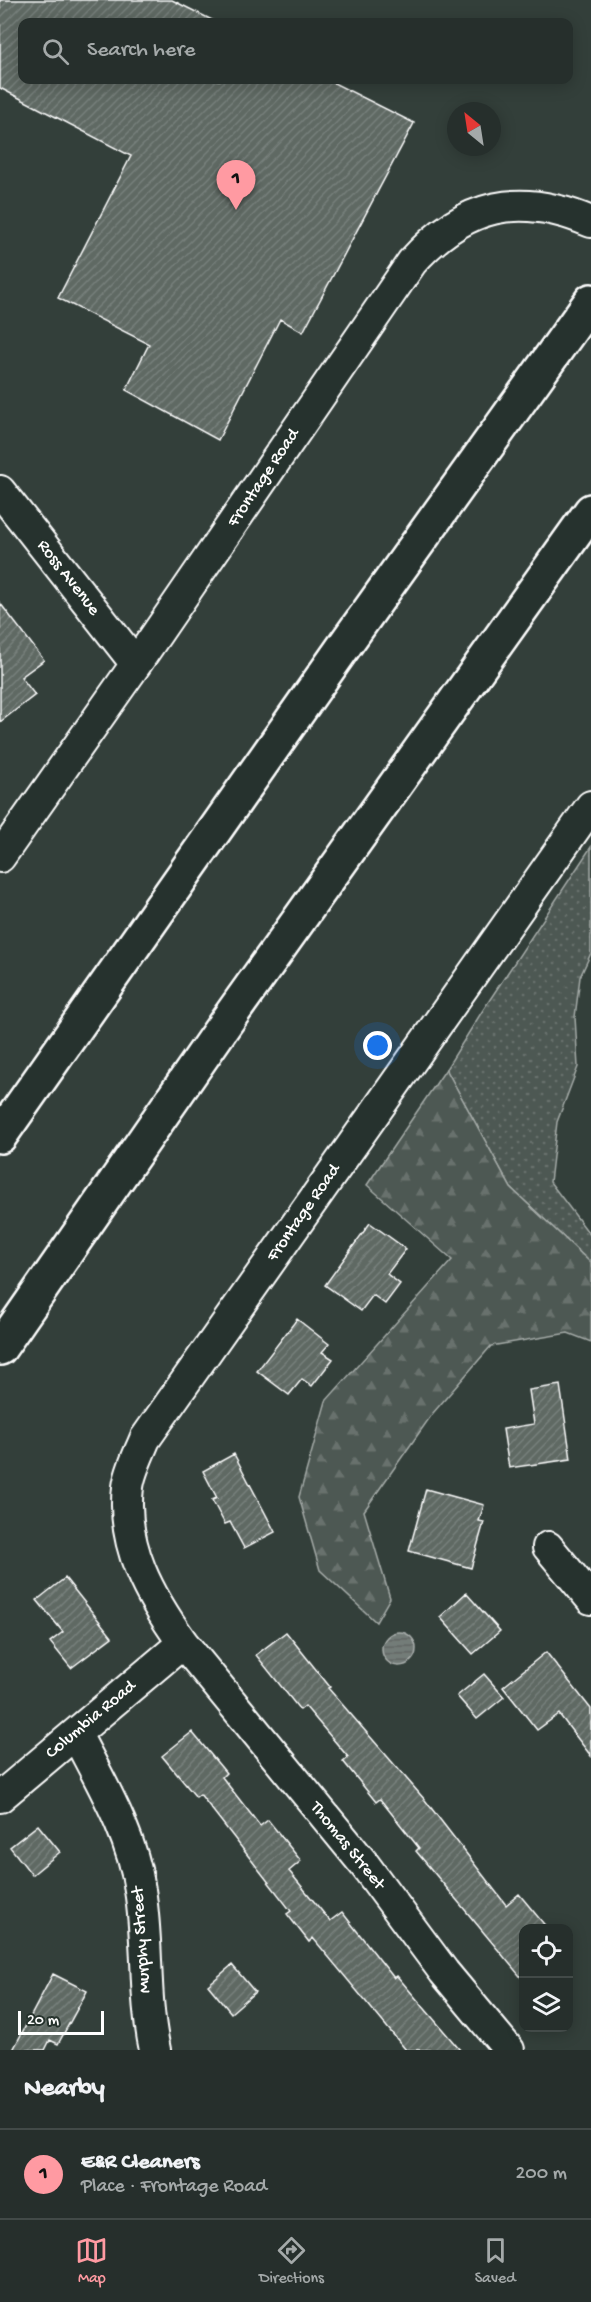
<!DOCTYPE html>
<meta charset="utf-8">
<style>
:root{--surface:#262f2c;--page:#323b38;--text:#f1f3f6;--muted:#a4a9a9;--line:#424a48;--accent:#ff9aa2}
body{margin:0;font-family:"Gochi Hand",sans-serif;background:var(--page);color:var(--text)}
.controls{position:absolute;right:18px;bottom:18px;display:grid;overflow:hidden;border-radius:12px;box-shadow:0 3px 15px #0003}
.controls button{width:54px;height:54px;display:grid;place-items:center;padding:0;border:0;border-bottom:2px solid var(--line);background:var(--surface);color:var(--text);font:30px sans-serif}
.compass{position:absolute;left:447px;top:102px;width:54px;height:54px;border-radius:50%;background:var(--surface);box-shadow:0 3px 15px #0003;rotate:330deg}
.scale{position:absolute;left:18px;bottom:15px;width:86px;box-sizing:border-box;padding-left:6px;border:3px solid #fff;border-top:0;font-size:16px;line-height:21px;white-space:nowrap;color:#fff;-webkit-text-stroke:4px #26332d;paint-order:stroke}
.you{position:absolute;left:378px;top:1046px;width:21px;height:21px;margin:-15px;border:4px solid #fff;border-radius:50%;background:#1a73e8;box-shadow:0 0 0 9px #1a73e833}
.badge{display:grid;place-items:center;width:39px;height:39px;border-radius:50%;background:var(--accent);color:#111;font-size:20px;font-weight:700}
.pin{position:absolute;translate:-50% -50px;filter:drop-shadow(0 2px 3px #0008)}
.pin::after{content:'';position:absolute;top:32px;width:21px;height:18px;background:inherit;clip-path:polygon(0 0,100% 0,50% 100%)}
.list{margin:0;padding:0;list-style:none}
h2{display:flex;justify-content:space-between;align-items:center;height:78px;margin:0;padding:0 24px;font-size:26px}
h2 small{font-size:20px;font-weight:400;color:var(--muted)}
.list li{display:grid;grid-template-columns:39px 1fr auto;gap:18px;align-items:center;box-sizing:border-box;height:90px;padding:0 24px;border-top:2px solid var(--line)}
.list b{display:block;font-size:22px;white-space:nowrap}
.list p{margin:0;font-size:20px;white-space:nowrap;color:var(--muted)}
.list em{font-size:20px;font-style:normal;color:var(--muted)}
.icon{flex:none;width:33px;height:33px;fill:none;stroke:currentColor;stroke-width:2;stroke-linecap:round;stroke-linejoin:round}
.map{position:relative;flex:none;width:591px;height:2050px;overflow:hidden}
.search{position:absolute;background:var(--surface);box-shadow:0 3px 15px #0003;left:18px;right:18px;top:18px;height:66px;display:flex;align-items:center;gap:15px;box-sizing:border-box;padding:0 21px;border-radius:12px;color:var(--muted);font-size:22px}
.sheet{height:168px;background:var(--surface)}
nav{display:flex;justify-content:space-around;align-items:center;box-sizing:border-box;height:84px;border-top:2px solid var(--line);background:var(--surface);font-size:16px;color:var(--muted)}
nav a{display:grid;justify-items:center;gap:3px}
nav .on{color:var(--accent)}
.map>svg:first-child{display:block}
.grass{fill:url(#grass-dots);stroke:#a6aca9;stroke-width:1.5}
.forest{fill:url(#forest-firs);stroke:#a6aca9;stroke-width:1.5}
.water{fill:url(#water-rules);stroke:#abb0ae;stroke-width:1.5}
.building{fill:url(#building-hatch);stroke:#fff;stroke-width:1.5}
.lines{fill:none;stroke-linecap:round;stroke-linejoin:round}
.street-casing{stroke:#fff;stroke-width:34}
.highway-casing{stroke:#fff;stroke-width:38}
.street{stroke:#26332d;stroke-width:30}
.highway{stroke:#26332d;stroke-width:33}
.labels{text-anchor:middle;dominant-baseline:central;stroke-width:4.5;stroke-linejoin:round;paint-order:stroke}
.street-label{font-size:18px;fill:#fff;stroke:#26332d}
</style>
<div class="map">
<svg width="591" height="2050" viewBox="0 0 591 2050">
<defs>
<pattern id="grass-dots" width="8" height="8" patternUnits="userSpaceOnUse" patternTransform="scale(1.5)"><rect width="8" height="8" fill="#4d5853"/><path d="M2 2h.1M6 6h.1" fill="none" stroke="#68716d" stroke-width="1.8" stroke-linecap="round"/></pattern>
<pattern id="forest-firs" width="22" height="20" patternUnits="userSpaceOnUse" patternTransform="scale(1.5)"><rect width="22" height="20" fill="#4d5853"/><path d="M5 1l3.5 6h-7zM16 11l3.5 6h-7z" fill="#68716d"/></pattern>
<pattern id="water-rules" width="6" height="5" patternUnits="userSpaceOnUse" patternTransform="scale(1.5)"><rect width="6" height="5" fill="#737b78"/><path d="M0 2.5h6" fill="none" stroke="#606462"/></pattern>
<pattern id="building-hatch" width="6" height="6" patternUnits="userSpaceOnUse" patternTransform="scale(1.5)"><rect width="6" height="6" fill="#5f6964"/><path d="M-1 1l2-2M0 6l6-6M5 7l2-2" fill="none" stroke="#77807b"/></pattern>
</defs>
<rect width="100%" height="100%" fill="#333f3a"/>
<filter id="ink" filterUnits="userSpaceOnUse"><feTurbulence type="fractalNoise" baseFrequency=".0167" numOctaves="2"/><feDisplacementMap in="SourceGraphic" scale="12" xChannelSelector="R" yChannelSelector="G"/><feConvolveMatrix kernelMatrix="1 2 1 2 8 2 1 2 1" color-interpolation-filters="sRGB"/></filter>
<g filter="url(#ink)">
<path class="grass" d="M591,847V953L580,977L575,1017L578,1067L557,1122L550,1182L591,1236V1263L511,1188L446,1069L483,1010Z"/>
<path class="forest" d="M446,1069L511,1188L591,1263V1342L568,1333L491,1346L433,1413L364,1511L390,1598L376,1622L320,1570L299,1497L326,1401L452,1260L367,1185Z"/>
<path class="water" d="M382 1649a17 17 0 1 1 34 0a17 17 0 1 1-34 0Z"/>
<path class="building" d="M0,0H172L216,22H22V80H328L414,123L303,332L280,319L218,440L126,390L149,344L58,298L131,156L0,88Z
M0,603L44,660L21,677L35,695L0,722Z
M370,1223L406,1249L387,1274L400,1284L385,1304L373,1295L361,1311L325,1285Z
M297,1319L329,1344L322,1352L333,1359L312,1386L302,1379L289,1395L257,1371Z
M560,1385L571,1459L509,1468L503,1429L534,1424L529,1390Z
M234,1454L275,1532L244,1548L230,1522L225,1524L212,1500L217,1498L203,1471Z
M426,1489L484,1505L479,1521L484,1522L471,1568L409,1551Z
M65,1578L112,1637L71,1668L50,1642L63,1632L37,1600Z
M466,1593L500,1631L473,1654L440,1617Z
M286,1632L330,1687L328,1688L425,1800L506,1905L519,1894L548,1929H524V1981L416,1851L419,1848L380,1799L376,1802L343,1761L348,1757L305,1706L300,1710L256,1655Z
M546,1652L591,1709V1756L559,1714L537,1730L503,1687Z
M484,1674L504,1697L477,1719L457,1696Z
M192,1732L226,1773L222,1777L260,1826L268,1820L301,1861L289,1871L330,1921L342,1912L394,1978L397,1976L460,2050H406L313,1938L309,1942L287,1914L291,1911L200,1794L196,1797L162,1756Z
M38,1825L60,1852L32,1875L10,1847Z
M232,1965L255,1992L231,2013L208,1985Z
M53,1974L87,1991L58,2044L50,2040L45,2050H13Z"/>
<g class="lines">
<defs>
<path id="street" d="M0,491L136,664
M0,857L136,664L412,262C464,204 519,191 591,222
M548,1547L591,1599
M76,1734C101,1783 132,1834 140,1890C149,1944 143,1995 155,2050
M0,1797L183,1643
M509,2050L444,1972L364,1864L183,1643C150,1597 121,1546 128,1487C130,1471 139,1454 145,1439L591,806"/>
<path id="highway" d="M0,1136L347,642L591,301
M0,1348L226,1022L591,511"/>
</defs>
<use href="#street" class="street-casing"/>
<use href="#highway" class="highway-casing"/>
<use href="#street" class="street"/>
<use href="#highway" class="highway"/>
</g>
</g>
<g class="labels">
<g class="street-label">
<text transform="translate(264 478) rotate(-56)">Frontage Road</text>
<text transform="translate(68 578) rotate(52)">Ross Avenue</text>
<text transform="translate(304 1213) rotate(-55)">Frontage Road</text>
<text transform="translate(91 1720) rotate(-40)">Columbia Road</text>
<text transform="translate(347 1846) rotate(51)">Thomas Street</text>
<text transform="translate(142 1940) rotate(-94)">Murphy Street</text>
</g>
</g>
</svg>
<div class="controls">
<button><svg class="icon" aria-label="locate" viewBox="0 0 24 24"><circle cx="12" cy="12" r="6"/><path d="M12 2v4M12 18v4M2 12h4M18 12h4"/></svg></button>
<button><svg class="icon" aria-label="layers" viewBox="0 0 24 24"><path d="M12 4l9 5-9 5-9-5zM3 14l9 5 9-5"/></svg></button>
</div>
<svg class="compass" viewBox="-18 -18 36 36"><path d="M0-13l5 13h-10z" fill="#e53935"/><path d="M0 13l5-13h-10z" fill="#a4a9a9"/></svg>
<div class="scale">20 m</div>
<div class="you"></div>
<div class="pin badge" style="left:236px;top:210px">1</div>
<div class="search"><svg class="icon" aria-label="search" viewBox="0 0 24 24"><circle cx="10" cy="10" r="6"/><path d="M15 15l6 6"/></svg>Search here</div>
</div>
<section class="sheet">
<h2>Nearby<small></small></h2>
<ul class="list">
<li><span class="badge">1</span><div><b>E&amp;R Cleaners</b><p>Place · Frontage Road</p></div><em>200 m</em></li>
</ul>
</section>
<nav>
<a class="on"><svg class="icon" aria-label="map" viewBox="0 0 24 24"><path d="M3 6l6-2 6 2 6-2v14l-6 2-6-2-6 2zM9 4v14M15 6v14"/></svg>Map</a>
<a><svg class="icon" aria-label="directions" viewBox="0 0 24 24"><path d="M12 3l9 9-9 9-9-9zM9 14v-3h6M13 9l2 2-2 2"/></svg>Directions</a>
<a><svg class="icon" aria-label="saved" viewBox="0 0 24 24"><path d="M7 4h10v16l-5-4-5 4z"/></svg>Saved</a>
</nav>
